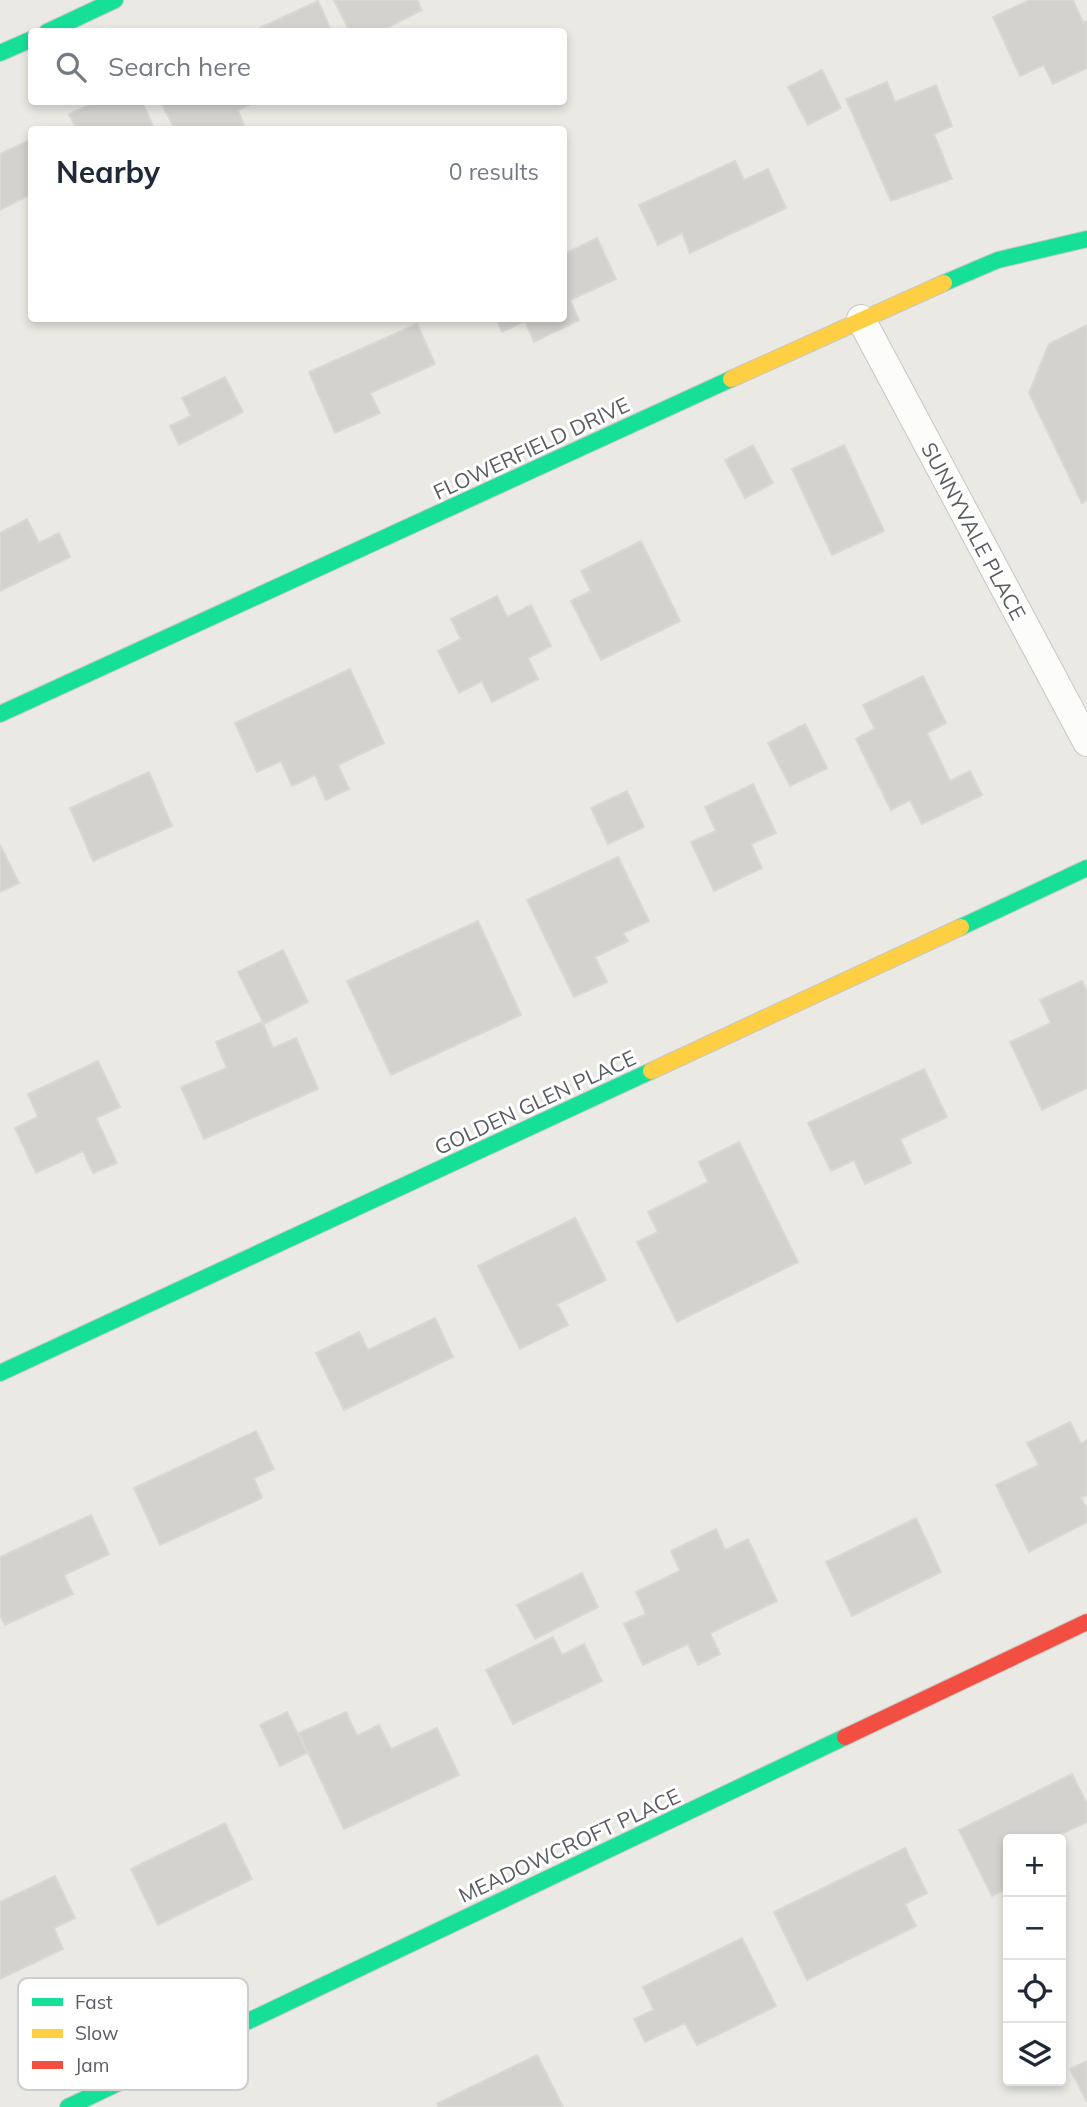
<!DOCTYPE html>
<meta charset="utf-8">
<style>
:root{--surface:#fff;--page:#f2f2f3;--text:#1f2937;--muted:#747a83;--line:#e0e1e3}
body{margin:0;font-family:Mulish,sans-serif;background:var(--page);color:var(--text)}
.controls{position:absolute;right:21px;bottom:21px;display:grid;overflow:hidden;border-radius:7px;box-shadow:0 4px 10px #0003}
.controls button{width:63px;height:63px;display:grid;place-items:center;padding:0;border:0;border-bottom:2px solid var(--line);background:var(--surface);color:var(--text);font:35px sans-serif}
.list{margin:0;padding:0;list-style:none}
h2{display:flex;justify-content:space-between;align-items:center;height:91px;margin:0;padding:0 28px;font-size:30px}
h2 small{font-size:23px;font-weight:400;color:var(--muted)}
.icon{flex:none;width:38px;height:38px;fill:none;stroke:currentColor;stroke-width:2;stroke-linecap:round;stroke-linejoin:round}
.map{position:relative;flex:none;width:1087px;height:2107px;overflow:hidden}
.search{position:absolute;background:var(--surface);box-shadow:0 4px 10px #0003;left:28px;top:28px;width:539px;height:77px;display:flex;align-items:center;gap:18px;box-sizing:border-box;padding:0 24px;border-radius:7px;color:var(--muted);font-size:26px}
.panel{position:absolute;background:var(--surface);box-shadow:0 4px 10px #0003;left:28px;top:126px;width:539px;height:196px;border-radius:7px}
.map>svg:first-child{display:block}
.building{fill:#d3d2ce;stroke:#dad8d2;stroke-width:2}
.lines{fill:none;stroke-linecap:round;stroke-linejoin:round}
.street-casing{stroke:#c6c7c5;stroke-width:30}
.fast-casing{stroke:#c7c8c7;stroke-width:18}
.slow-casing{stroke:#c7c8c7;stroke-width:18}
.jam-casing{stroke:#c7c8c7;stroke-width:18}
.street{stroke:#fcfcfb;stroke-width:28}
.fast{stroke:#16e098;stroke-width:16}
.slow{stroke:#ffcf43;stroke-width:16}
.jam{stroke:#f24e42;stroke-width:16}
.labels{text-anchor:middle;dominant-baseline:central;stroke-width:6;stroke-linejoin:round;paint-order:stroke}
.street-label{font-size:21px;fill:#595c62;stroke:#fff}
.key{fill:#fff;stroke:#cdced0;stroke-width:2}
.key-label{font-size:19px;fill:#595c62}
</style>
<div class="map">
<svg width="1087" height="2107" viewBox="0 0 1087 2107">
<rect width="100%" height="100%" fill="#eae9e3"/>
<path class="building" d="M334,0H417L422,10L379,32H350Z
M1030,0H1073L1083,23L1087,21V68L1053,84L1044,65L1020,76L993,17Z
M318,1L332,32H251Z
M822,70L841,108L808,125L788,87Z
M887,82L895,102L936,85L952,126L934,134L952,179L891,201L846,99Z
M96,102H142L155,130H77L69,114Z
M161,102H256L238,110L246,130H175Z
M32,139V194L0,210V154Z
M735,161L744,180L768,169L786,208L690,253L682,233L658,245L639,205Z
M597,238L616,279L570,300L579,320L534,342L525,321L502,332L496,318H564V254Z
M417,324L435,364L370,393L380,413L335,433L309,372Z
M1087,325V500L1082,503L1029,393L1049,344Z
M225,377L243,412L179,445L170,426L191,416L182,398Z
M753,445L773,483L745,498L725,460Z
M844,445L884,531L832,555L792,469Z
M27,519L39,543L59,533L70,557L0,591V533Z
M641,541L680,621L601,660L571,601L591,591L581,571Z
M497,596L507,617L531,605L551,646L528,658L538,679L492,702L482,681L459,693L438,651L461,639L451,619Z
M350,669L384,743L338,765L349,789L326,800L315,775L292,786L281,761L257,772L235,723Z
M923,676L946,723L927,733L950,781L970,771L982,795L922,824L910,800L891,810L856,739L875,729L863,705Z
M805,724L827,768L790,786L768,743Z
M149,772L172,826L93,861L70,808Z
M753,784L776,833L751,844L762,868L714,891L691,842L716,831L705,807Z
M627,791L644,827L608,844L591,808Z
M0,845L19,883L0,892Z
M618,857L649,921L623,933L628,941L595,957L607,982L574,997L527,900Z
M478,921L521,1015L391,1075L347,981Z
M283,950L308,1002L264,1024L238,972Z
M1082,981L1087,992V1088L1042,1110L1010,1042L1051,1023L1040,1000Z
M262,1022L273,1048L296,1038L318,1089L204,1139L181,1087L227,1068L216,1042Z
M98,1061L120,1107L96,1118L117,1163L93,1173L83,1151L36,1173L15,1128L38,1117L28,1094Z
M924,1069L947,1117L900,1139L911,1163L865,1184L854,1160L831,1171L808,1123Z
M739,1142L798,1262L677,1322L637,1242L658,1232L648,1212L708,1182L699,1162Z
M575,1218L606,1280L557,1304L568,1325L520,1349L478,1266Z
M435,1318L453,1357L344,1410L316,1353L359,1332L368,1350Z
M1070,1422L1081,1444L1087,1440V1495L1081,1498L1087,1509V1522L1029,1552L996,1485L1039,1465L1027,1443Z
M256,1431L274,1469L254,1478L262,1498L160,1545L134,1488Z
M91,1515L109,1554L64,1575L73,1594L5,1625L0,1615V1557Z
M916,1518L941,1572L852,1616L826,1562Z
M716,1529L725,1550L748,1539L777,1601L710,1633L720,1654L698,1665L688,1644L643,1665L624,1624L646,1614L636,1592L680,1571L671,1551Z
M582,1573L598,1607L535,1639L517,1605Z
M553,1637L562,1655L584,1644L602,1681L513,1724L486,1670Z
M287,1712L307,1753L280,1766L260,1725Z
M346,1712L357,1736L379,1725L391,1749L437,1728L459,1775L344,1829L299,1733Z
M1072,1774L1087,1804V1822L1051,1839H1008V1888L992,1896L959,1830Z
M225,1823L252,1879L158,1925L131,1869Z
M905,1848L927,1893L905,1904L916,1926L807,1980L774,1912Z
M55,1876L75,1918L54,1928L63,1949L0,1979V1902Z
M742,1938L776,2006L697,2045L685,2023L645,2042L634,2019L654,2010L643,1987Z
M537,2055L563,2107H439L437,2104Z
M1087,2061V2102L1070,2069Z"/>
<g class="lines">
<defs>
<path id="street" d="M861,319L1087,742"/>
<path id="fast" d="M47,32L115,0
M0,53L32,39
M944,283L998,260L1087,239
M0,714L731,379
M961,927L1087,868
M0,1373L651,1071
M68,2107L845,1737"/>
<path id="slow" d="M731,379L944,283
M651,1071L961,927"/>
<path id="jam" d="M845,1737L1087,1622"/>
</defs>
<use href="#street" class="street-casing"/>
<use href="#fast" class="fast-casing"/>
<use href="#slow" class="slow-casing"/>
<use href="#jam" class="jam-casing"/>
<use href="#street" class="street"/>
<use href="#fast" class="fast"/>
<use href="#slow" class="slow"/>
<use href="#jam" class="jam"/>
</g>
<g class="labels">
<g class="street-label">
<text transform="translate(531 448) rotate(-25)">FLOWERFIELD DRIVE</text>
<text transform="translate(974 531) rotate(62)">SUNNYVALE PLACE</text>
<text transform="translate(535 1102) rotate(-25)">GOLDEN GLEN PLACE</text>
<text transform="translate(569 1845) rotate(-25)">MEADOWCROFT PLACE</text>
</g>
</g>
<rect x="18" y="1978" width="230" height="112" rx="10" class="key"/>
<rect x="32" y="1998" width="31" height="8" fill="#16e098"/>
<rect x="32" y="2029" width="31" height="9" fill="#ffcf43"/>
<rect x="32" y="2061" width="31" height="8" fill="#f24e42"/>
<g class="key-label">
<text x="75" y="2009">Fast</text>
<text x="75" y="2040">Slow</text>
<text x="75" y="2072">Jam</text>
</g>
</svg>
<div class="controls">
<button>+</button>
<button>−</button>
<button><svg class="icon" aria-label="locate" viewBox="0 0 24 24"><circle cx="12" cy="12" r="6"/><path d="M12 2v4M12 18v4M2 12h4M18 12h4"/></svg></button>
<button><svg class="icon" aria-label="layers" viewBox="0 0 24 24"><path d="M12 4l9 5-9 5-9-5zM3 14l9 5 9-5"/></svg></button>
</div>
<div class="search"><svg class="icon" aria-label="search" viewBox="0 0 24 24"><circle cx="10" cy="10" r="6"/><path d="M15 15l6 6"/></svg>Search here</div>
<section class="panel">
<h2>Nearby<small>0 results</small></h2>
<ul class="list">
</ul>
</section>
</div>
